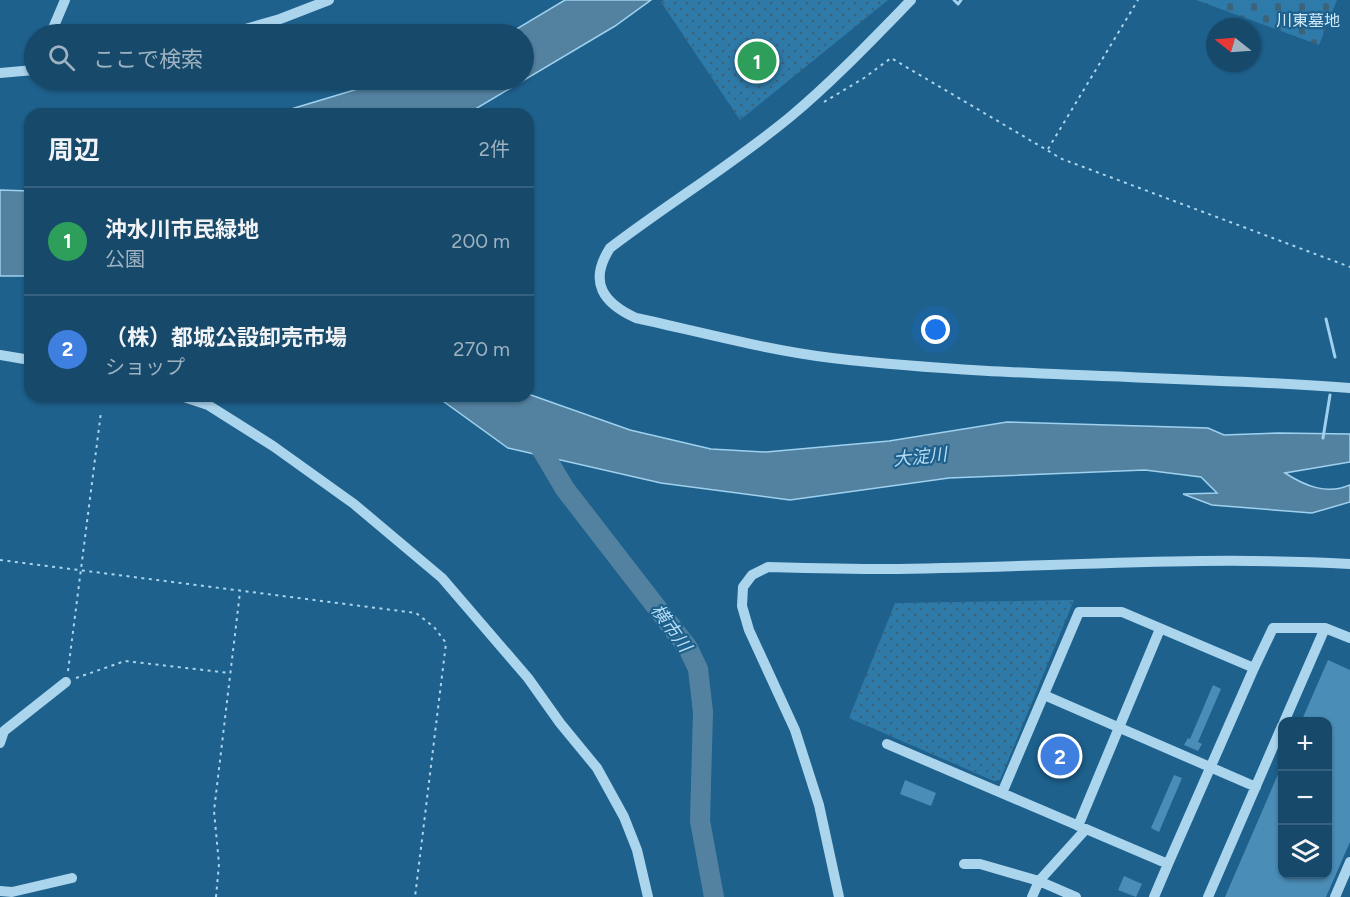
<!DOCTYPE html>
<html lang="ja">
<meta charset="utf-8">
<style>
:root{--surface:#16496a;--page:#235372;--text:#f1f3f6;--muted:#9eb2c1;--line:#35617e;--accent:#bca0f2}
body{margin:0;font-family:Figtree,"Noto Sans JP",sans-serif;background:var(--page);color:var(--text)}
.controls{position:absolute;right:18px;bottom:18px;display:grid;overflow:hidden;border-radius:12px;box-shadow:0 2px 4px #0004}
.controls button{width:54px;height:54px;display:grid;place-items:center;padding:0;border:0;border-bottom:2px solid var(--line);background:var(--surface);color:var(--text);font:30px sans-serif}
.compass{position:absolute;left:1206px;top:18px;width:54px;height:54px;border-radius:50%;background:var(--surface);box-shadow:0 2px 4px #0004;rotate:287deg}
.you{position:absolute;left:936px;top:330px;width:21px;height:21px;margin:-15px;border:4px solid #fff;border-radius:50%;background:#1a73e8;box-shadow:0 0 0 9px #1a73e833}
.badge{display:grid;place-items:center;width:39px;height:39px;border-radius:50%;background:var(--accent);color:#fff;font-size:20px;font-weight:700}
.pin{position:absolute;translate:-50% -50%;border:3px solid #fff;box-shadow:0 2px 6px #0006}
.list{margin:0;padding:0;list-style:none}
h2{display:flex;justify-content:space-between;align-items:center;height:78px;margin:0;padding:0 24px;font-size:26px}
h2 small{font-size:20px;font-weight:400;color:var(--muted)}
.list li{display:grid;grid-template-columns:39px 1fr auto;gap:18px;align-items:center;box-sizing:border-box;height:108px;padding:0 24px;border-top:2px solid var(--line)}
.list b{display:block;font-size:22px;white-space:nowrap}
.list p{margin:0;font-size:20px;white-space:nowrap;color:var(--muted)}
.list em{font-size:20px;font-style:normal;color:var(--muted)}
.icon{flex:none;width:33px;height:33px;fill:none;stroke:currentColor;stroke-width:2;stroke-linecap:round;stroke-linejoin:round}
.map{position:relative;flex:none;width:1350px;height:897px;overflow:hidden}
.search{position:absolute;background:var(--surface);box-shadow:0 2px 4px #0004;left:24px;top:24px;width:510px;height:66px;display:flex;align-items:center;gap:15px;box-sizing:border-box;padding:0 21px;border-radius:33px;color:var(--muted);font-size:22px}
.panel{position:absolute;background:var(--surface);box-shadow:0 2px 4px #0004;left:24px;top:108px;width:510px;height:294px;border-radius:18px}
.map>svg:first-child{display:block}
.grass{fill:url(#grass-dots)}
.cemetery{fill:url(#cemetery-stones)}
.water{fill:#5382a0;stroke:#9fd1ee;stroke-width:1.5}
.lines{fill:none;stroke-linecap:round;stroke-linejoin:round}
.stream{stroke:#9fd1ee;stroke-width:3}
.river{stroke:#5382a0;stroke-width:20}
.building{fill:#4a8db7}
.path{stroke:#abd4ed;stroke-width:2;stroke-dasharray:3 4.5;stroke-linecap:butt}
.minor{stroke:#abd4ed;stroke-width:10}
.labels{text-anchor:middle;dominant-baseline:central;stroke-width:4.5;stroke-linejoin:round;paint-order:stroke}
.park-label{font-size:16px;fill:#d1eaf9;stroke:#1e618d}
.water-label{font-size:18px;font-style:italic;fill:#b7ddf4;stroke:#1e618d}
</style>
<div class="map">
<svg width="1350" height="897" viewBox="0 0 1350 897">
<defs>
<pattern id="grass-dots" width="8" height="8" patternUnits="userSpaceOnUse" patternTransform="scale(1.5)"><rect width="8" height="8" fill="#2e7aa9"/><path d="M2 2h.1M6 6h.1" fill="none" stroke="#3d637a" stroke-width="1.8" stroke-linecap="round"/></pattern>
<pattern id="cemetery-stones" width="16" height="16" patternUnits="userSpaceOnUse" patternTransform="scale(1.5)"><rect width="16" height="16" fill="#2e7aa9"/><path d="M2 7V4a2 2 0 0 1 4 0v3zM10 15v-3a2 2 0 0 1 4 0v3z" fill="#3d637a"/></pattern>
</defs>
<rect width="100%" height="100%" fill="#1e618d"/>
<path class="grass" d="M664,0H888L740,120L661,2Z
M1074,600L1000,780L994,781L849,718L895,603Z"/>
<path class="cemetery" d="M1196,0H1337L1319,45Z"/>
<path class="water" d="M565,0H651L615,26L467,114H284L288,110L361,88L411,80H524V34H508Z
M0,190L30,191V276H0Z
M528,394L630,430L711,449L766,452L889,441L1007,422L1208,428L1224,435L1278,433L1350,434V462L1285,473C1305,486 1327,495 1350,485V502L1312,513L1212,505L1183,494L1217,493L1201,477L1145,470L949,478L790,500L661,483L508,448L436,396H528Z"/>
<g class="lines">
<path class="stream" d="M954,0L958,4L961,0
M1326,319L1335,357
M1323,438L1330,395"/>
<path class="river" d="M533,435L565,489L688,648L698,669L703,712L700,821L714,897"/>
</g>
<path class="building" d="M1328,660L1350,670V842L1326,897H1225L1282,765V874H1328V722H1301Z
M1213,685L1221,689L1198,742L1202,744L1198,751L1184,745L1188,738L1190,739Z
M1174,775L1182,778L1159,832L1151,828Z
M905,780L936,793L931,806L900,794Z
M1124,876L1142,884L1136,897L1118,890Z"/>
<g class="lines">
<path class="path" d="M824,102L864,78L891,58L1062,159L1350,267
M1048,149L1138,0
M0,560L416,613L434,627L446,643L415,897
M68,671L101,412
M76,678L125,661L230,673
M216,897L219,864L214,811L240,592"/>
<path class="minor" d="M911,0C872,40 833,81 790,117C733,164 669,203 610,248C588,282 603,303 636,318C701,332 766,350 832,358C1004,378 1178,375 1350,388
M51,33L65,0
M228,34L280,19L329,0
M0,73L34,70
M0,355L30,360
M181,396L208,405L273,446L354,504L442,578L528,678L560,723L597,768L624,817L637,850L648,897
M1044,695L1256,787
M1284,722L1325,628L1350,638
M0,743L4,731L66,682
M887,744L1168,864L1154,897
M1002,793L1079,612H1122L1254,668L1273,628H1325
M1078,826L1160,629
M964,864H980L1039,881L1086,829
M1168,864L1254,668
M0,891L12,892L72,878
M839,897L819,805L795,730L749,630L742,606L743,587L752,575L768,567C807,568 847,569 886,569C1041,568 1195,555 1350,564
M1032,897L1039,881L1076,897
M1208,897L1282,726
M1335,897L1350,862"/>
</g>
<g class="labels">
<g class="park-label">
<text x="1308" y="20">川東墓地</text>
</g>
<g class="water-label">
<text transform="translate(920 457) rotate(-6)">大淀川</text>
<text transform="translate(671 628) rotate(54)">横市川</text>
</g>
</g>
</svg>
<div class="controls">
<button>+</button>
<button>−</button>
<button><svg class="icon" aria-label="layers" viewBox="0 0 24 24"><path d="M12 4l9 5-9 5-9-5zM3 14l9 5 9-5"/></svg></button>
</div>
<svg class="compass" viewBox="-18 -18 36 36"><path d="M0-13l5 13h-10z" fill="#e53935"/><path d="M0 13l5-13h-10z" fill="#9eb2c1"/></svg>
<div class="you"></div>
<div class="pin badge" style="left:757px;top:61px;background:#2e9e5b">1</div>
<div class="pin badge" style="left:1060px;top:756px;background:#3f7fe0">2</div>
<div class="search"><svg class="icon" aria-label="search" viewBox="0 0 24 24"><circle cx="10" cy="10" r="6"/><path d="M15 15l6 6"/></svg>ここで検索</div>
<section class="panel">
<h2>周辺<small>2件</small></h2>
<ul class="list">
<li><span class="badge" style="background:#2e9e5b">1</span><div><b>沖水川市民緑地</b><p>公園</p></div><em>200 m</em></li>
<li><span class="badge" style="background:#3f7fe0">2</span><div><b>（株）都城公設卸売市場</b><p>ショップ</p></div><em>270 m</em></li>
</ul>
</section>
</div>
